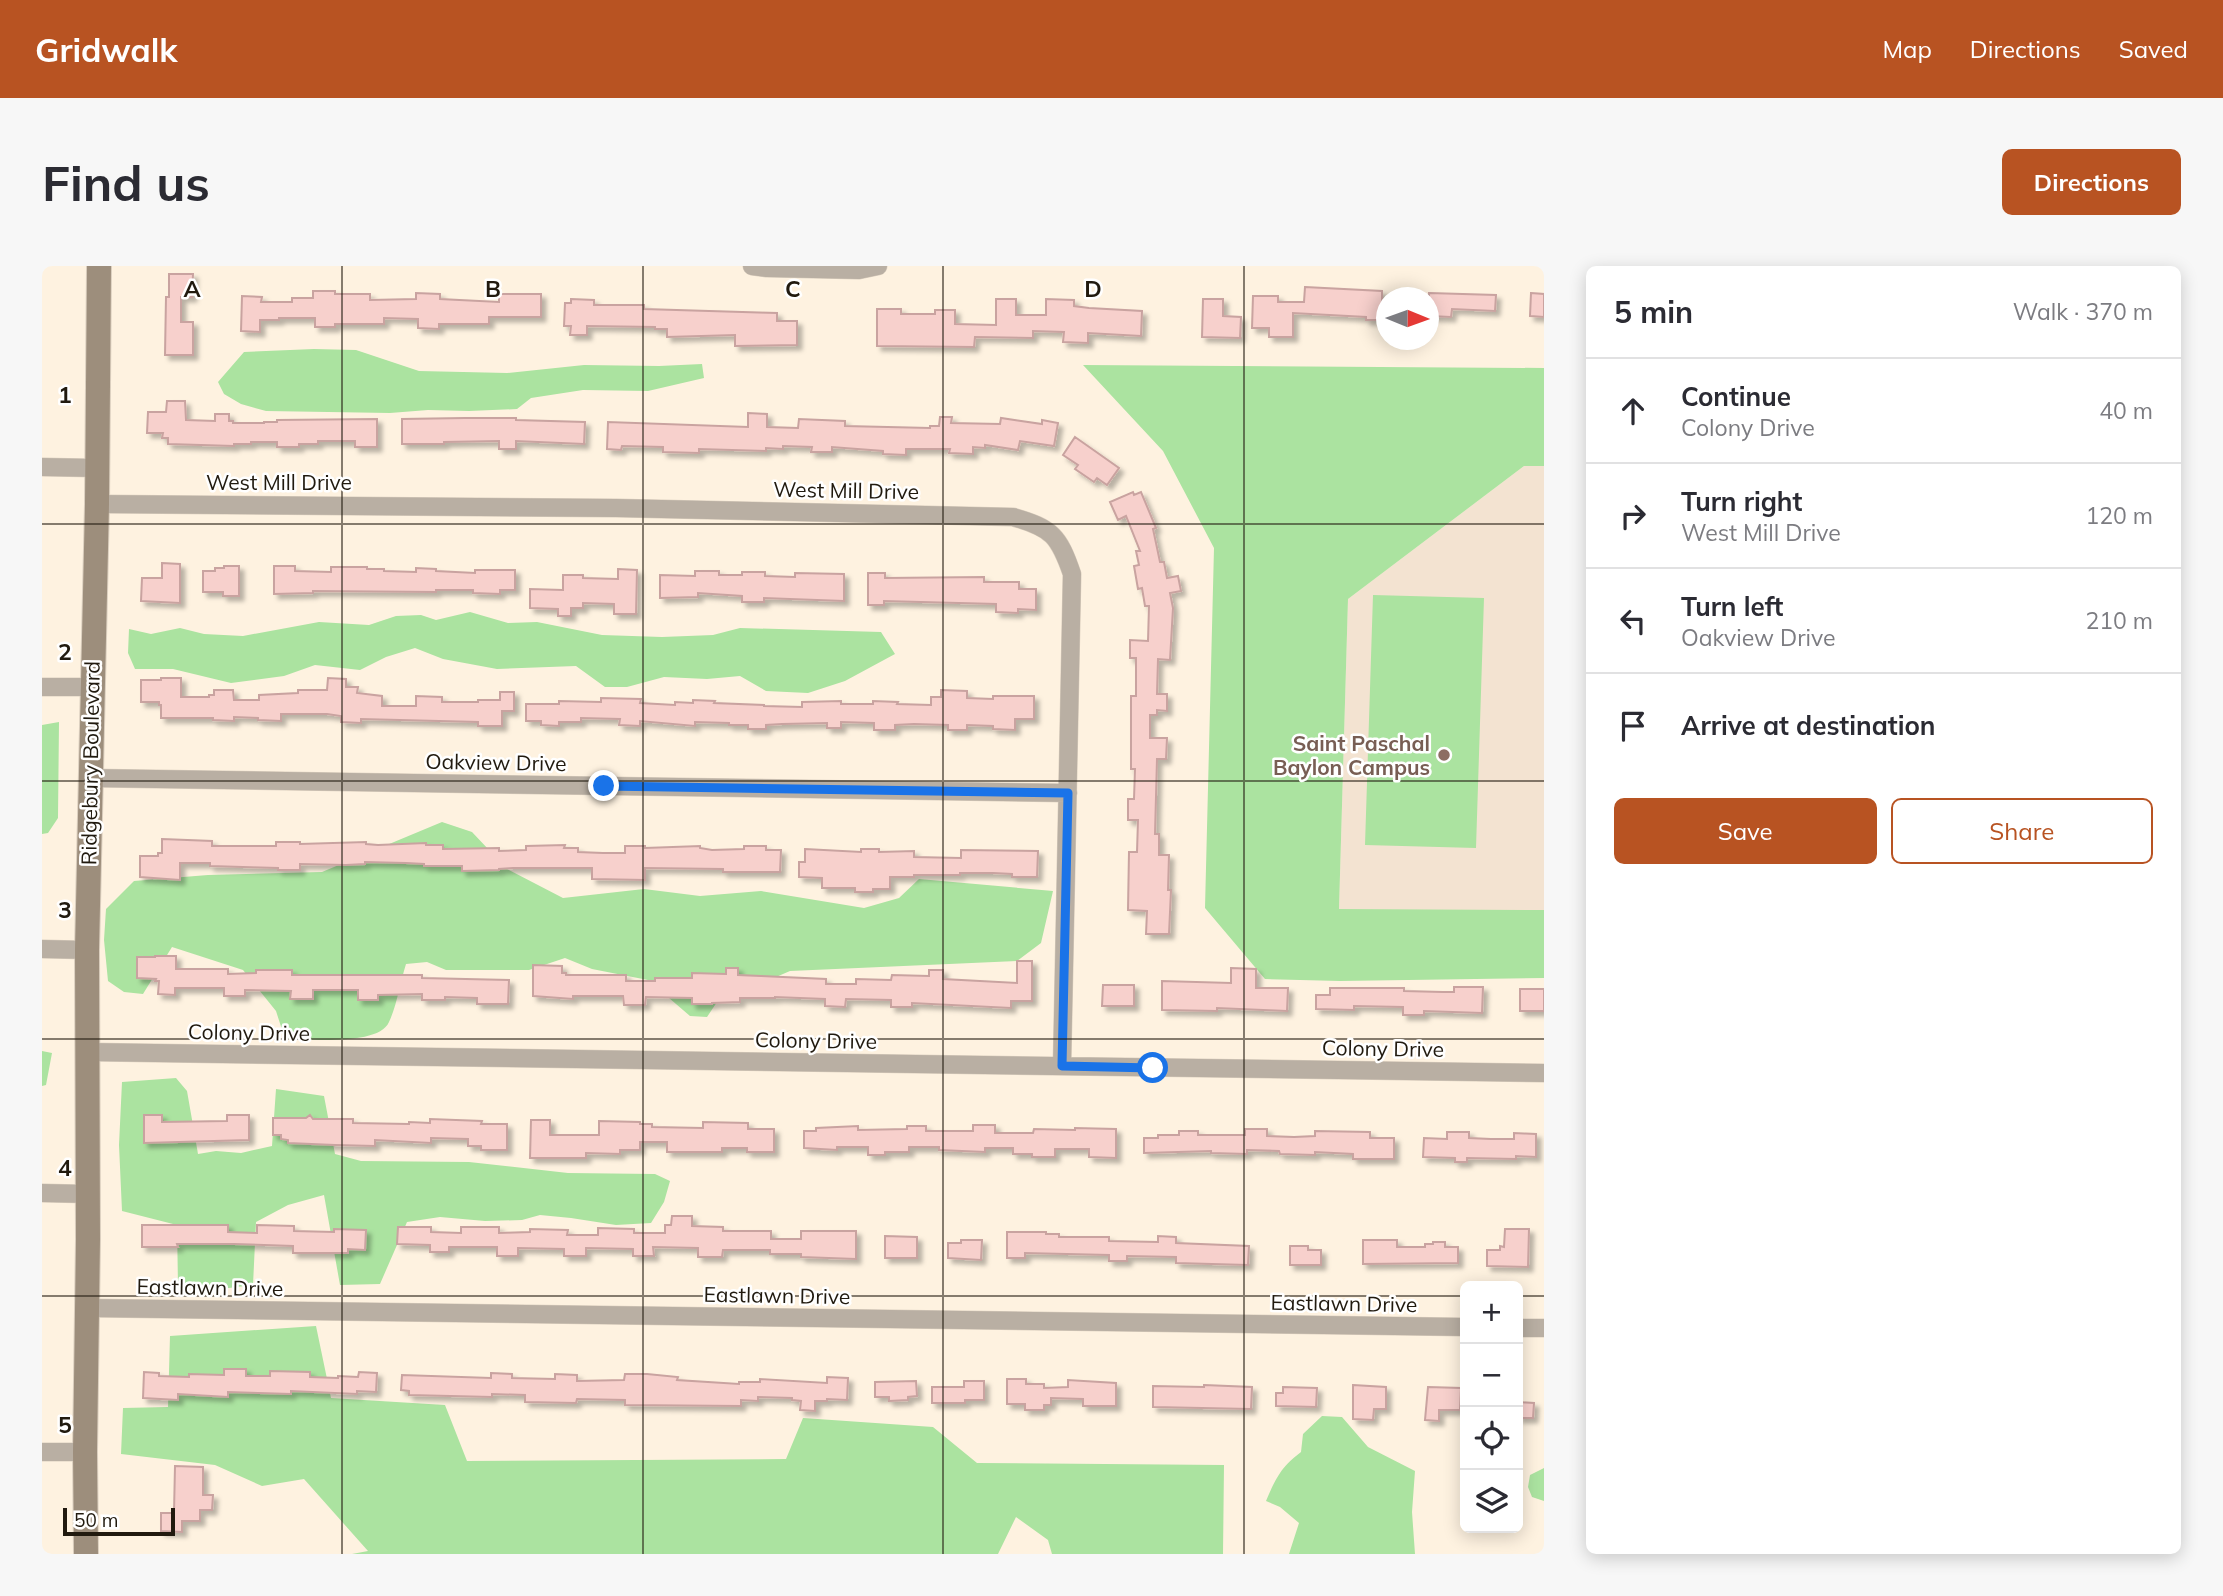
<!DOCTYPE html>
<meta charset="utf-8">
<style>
:root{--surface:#fff;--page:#f7f7f7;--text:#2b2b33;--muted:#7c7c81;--line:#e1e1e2;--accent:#b85322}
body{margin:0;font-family:Mulish,sans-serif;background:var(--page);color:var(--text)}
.controls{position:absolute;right:21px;bottom:21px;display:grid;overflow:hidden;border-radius:10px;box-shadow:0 4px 18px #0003}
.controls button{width:63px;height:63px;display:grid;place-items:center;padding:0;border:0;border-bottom:2px solid var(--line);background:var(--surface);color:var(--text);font:35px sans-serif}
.compass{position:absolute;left:1334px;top:21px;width:63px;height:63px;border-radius:50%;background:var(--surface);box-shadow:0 4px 18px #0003;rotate:91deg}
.scale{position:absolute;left:21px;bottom:18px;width:112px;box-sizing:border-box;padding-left:7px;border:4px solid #211a0f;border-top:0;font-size:19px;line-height:24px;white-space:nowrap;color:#211a0f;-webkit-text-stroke:5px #fff;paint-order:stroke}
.stop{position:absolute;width:21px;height:21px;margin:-16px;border:5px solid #1a73e8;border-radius:50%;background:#fff}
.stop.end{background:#1a73e8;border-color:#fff;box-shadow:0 2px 7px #0008}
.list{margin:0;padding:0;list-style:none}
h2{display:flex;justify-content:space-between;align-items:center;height:91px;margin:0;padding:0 28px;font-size:30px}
h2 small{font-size:23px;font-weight:400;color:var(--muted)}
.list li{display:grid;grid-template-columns:46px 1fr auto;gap:21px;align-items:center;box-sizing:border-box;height:105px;padding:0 28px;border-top:2px solid var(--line)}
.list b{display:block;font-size:26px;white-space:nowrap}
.list p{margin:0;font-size:23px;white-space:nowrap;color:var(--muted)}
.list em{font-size:23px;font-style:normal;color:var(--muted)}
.actions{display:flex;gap:14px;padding:21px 28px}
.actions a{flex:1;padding:16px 0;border:2px solid var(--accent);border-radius:10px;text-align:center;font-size:24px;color:var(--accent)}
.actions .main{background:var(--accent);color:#fff}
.icon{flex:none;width:38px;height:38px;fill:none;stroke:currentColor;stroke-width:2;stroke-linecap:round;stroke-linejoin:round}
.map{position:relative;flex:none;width:1502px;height:1288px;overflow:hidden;border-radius:10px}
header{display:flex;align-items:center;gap:42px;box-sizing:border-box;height:98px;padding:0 35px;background:var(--accent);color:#fff}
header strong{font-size:33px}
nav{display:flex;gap:38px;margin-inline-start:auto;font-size:24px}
.intro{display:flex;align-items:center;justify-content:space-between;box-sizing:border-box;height:168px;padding:0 42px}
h1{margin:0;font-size:49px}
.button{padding:18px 32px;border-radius:10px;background:var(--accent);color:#fff;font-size:24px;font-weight:700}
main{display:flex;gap:42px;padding:0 42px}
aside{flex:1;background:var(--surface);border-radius:10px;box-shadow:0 4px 18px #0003}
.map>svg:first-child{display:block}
.education{fill:#f3e3d1}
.green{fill:#abe3a0}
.building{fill:#f7d0cc;stroke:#c9a3a0;stroke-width:2;filter:url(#shadow)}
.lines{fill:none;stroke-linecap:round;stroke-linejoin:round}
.street-casing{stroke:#dbcfbf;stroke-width:19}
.secondary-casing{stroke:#dbcfbf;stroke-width:26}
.street{stroke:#b9afa3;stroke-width:18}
.secondary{stroke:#9d8e7c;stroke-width:24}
.route{stroke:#1a73e8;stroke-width:9}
.grid{fill:none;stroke:#211a0f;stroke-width:2;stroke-opacity:0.55}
.education-dot{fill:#8d6e63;stroke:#fff;stroke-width:2.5}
.labels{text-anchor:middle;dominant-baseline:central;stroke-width:5;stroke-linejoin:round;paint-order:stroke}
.street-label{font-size:21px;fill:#211a0f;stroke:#fff}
.education-label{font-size:21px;font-weight:bold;fill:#785e54;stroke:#fff;text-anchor:end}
.grid-label{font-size:23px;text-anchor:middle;font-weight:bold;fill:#211a0f;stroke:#fff;stroke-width:5;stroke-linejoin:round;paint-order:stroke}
</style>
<header>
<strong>Gridwalk</strong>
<nav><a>Map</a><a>Directions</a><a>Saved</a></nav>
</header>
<div class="intro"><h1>Find us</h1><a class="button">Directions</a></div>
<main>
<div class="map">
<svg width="1502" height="1288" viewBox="0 0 1502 1288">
<defs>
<filter id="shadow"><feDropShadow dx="4.5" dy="4.5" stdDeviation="2" flood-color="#0004"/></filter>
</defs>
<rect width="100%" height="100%" fill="#fef2e0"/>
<path class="education" d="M1482,200H1502V644H1297L1306,333Z"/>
<path class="green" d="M272,83L314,84L377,105L465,107L542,99L617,100L660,98L662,112L606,125L541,124L489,132L475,143L427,145L386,144L348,147L224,145L199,138L182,128L176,116L202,86Z
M1041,99L1502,102V200H1482L1306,333L1297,643L1502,644V712L1298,715L1223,713L1163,642L1172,282L1121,185Z
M1331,329L1442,332L1434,582L1323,579Z
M428,346L466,357L495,356L560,369L620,371L671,369L698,362L839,366L853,388L803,415L766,427L724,425L698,410L665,413L622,411L585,421H563L534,400L455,403L401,393L373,382L344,391L318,404L273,399L242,410L189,417L131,403H93L86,387L87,363L109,368L138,362L162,368L201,370L277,356L327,359L354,350L379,349L394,354Z
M17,456L16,552L6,567L0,568V459Z
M400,556L430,566L465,603L521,632L602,623L658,630L719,625L822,642L857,632L877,613L1011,625L999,677L975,695L748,705L675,736L665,751L648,750L606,714L550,703L523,692L487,704H404L385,696L364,698C358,717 355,739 347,756C337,780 266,773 243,773L234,745L201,704L130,681L101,728L82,726L66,715L62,674L64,643L92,615L166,609L280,606Z
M0,785L10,787L4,819L0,820Z
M134,812L145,825L156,888L174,885L199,887L230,880L234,823L282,830L293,888L319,895L427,896L526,907L613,908L628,915L622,936L609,957L574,959L529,952L498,949L480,954L443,955L398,951L365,956L338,1018L298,1019L282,929L246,939L214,956L211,1019L187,1022L136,1020L135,959L80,945L77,879L80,816Z
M274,1060L289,1132L403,1139L425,1195L744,1193L761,1152L891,1161L935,1197L1182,1199L1181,1288H1010L1006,1274L974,1251L956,1288H310L326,1285L262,1213L220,1220L173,1199L79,1188L81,1142L126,1141L128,1070Z
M1280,1150L1300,1151L1326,1181L1373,1205L1370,1246L1373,1288H1247L1257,1257L1238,1241L1224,1235C1234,1212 1239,1201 1259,1186L1261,1168Z
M1502,1202V1235L1490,1231L1486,1221L1488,1209Z"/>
<path class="building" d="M127,8H151L150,31H139V56H151V89H123L124,31H127Z
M1263,21L1340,25V49H1336V54H1324V51L1251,47V71H1227V62H1210L1211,30H1236V36H1262Z
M271,25H293V28H328V34L374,33V27L398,28V33L457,36V28H499V51H447V58H397V63L376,62V53L342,52V58H293V61H273V52H237V54H218V66L199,65L200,30L220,31L219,36H250V32H271Z
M1387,27L1454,29L1453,45L1410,43L1409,51L1387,50Z
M1489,27L1502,28V51L1488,50Z
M529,33L552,34V39H602V43L735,47V55H755V79L693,80V69L625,71V63H613V61L545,60V69H528L529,60H522L523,37H529Z
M954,33H974V49H1004V33L1032,34V40L1047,42L1100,45L1099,70L1046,67V77L1021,76L1022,66L991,65V72L933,71L932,81L835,80V43H859V48H893V44H913V58L954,59Z
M1161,33H1181V50L1199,51L1198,72L1160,71Z
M125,135H143L144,154L173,155V148H187V155H191V157H222V156H235V154L335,153V181H313V175H276V178H257V181H235V176H209V178H192V180L126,178V172H120L121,167H105L106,146H124Z
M706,147L725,148V161L756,162L757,153L803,155V160L888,162V160H897L898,151H910L909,157L958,158L959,152L1000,158V154L1016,157L1012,180L978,175L976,184L943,179V182L931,181V188L907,187L908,183H864V189L841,188V185L790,181V186H769L770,181L741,180V183L724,182V185L657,183V187L621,186V181L580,180L579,184L565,183L566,156L706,161Z
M423,152H474V154L543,156L542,178L474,175V183H457V175L402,176V178H360V153Z
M1033,171L1077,202L1065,219L1055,212L1052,216L1033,203L1036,199L1021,189Z
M1091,226L1092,229L1099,226L1114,262L1111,263L1118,296H1122L1125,312L1136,310L1139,325L1128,327L1131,342L1128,394L1116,393L1115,428H1125V445L1115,444V449H1108V472H1125L1124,493H1115L1113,568H1117V589H1127L1126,624H1129L1127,668H1104L1105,645L1086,644L1087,586H1095L1096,554H1086V533H1092L1093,503H1089V430H1094V392H1088V374L1106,375L1107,340H1103L1100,322L1096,323L1092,300L1097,299L1094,285H1098L1084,250L1076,254L1068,236Z
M120,297L138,298V337L99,335L100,312H120Z
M182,300H197V330H181V326H161V305H173V302H182Z
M232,300H253V305L289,306V301H325V303H342V305L374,306V302L394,303V305L433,307V304H473V324H458V328L431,327V324H394V326L271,325V327L232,328Z
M576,303L595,304L594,348H572V338L541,337V342H529V350H516V343L488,342V323L521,324V309H541V312L576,313Z
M653,305H677V309H700V306H723V310L753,311V307L802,308V335L722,332V336H700V330L656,327V331L618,332V309L653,310Z
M826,307H843V312L942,311V316H977V323H994V344L976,343V347L954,346V338L842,335V339H826Z
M119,412H139V431H167V429H172V424H191L192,434H217V429L256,427V424H285L286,412L304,413V421H316L315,427L340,430V440H374V430L400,431V436H436V434H458V426H472V445H460V460H436V456L319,453V457L299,456V450L285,448H239V455L216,454V452L192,451V455L171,454V452H119V439H117V436H99V414H119Z
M899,424L925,425V432L951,433V430H992V453H973V464L951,463V460L925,459V464H906V459L872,458L853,459V464H832V457L799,456V462H785V457L740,458L724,459V463H706V459H687V457L653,456V460L598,455V460L577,459L578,453L539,452V456H517V460L499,459V455H484V438H517V435L559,436V432L599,433L598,437L633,439V436L651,437V434L673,435L672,437L722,439V440L760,441V436L799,435V438H831V435L856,436L855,438L889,439V431H899Z
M120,573L170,575V580H234V576H258V578L324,576V578L336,579L384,577V579H401V583L457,582V585L484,584V580L523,579L522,582H536V586L561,587H583V580H603V582L658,580V582L670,584L702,583V580H724V584H739L738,606H681V603L603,602V614L550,613V602H471L457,603V604L420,605V600H382V598L364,597L323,596V598L304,599L258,598V604H236V602L168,600V597H138V614L98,611V590H116V587H120Z
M763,583L819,586V583H837V586L872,585V591L919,592V584L996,585L995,611H970V608L951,607H918V609H872V611H848V623H831V626H813V622H780V612L757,611V596H763Z
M113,690H134V703H186V708L214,707V704H250V709H380V712L467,714L466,738H435V732L403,731V734H380V728L336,729V734H316V724H271V733H248L249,725L203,724V730H182V722H133V729L116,728L117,715H113L114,713L95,712V691H113Z
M975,695H990V735H969V742L870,737V741H849V734L804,733L803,741L783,740V733L733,731V732H698V736L670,737V738H650V732L604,731L603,739H582L581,730H531V733L491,730V699L520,700V707H524V709H584V715H613V712H650V707L684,708V702H696V709L784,713V718H814V713L849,714L850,709L887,710V704H901V713L975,717Z
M1189,702L1214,703V722H1246L1245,745L1175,742V745L1120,744V715L1189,717Z
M1061,719H1092V740H1060Z
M1412,721H1441L1440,747L1382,745V749H1361V741L1312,740V744L1274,743V729H1288V722H1362V725L1401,726H1412Z
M1478,723H1502V745H1478Z
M102,849H120V856L185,855V849H207V874L102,877Z
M268,849L271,853H311V857L367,858V856L388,857V853L440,855L439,858H465V884H439V880H426V873L389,872V877L333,874V880L293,879L246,877V874L239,873V869H231V852H264Z
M489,854H508V869H557V855L598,856V858H610V861L661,862V856L706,857V863H732V886H705V882H680V886H625V876H598V884H578V888L544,887V892H488Z
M931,859H953V867H991L992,863L1033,864V862L1074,863V892L1047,891V883H1013V891H990V888H971V882H943V886L897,884V881H867V886H843V889H826V881H795V884L762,882V865H774V862L816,860V864L865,863V860H884V865H931Z
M1203,863H1225V870L1252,871L1273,870V865L1328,866V872H1352V893H1311V888L1273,886V889L1238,888L1237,885L1205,884V888L1169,887V885L1102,887V872H1116V869H1137V865H1156V869H1203Z
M1405,866H1427V872L1449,873H1472V867L1494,868V891L1474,890V893L1425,892V896H1413V892L1381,891L1382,872L1405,873Z
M630,950H650V960L681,961V965H729V973H759V965H814V993L759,991V988H728V984H681L680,991H656V982L611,981L612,990H591V983L544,982V990H522V983L476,982V990H455V981H407V986H388V979L355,978L356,961H389V966L419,967V961H457V967L488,966V963L526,964L525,969H556V962L592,963V967H623V959H629Z
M100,959H186V966L215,967V959L252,960V965L292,966V963L324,964L323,984L306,983V987H251V980L192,978H135L136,981H100Z
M1463,963H1487L1486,1001L1445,1000V984H1458V980L1462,981Z
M965,966H1004V968H1017V971H1067V975L1116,976V970L1134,971V977L1207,980L1206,999L1134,997V991L1085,990V995H1067V989L983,987V992H965Z
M843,970L875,971V992H843Z
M919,974H940L939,994L906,992V977H919Z
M1321,974H1355V981H1383V978H1391V976H1403V981H1416V997L1321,998Z
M1248,980H1266V984H1279V999H1248Z
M182,1103H204V1110H228V1105L268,1106V1111L296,1112V1110L316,1111L317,1106L335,1107L334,1126L315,1125V1128L249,1125V1128L186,1126V1131L136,1128V1134L101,1132L102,1106L117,1107V1110L147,1111V1108L182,1109Z
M449,1107L470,1108V1112L513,1113V1108L535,1109V1115L582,1114L583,1108H605L636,1111L635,1114L697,1118V1116H718V1113L785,1117V1111L806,1112L805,1134L785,1133V1135H773V1145L758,1144L759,1135L750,1134V1132L716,1131V1135L699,1134V1140L583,1139V1134L535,1133L534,1137L483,1136V1129L450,1128V1131L367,1129V1125L359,1124L360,1109L449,1112Z
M965,1113H984V1118H1002V1122L1026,1121V1114L1074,1117V1140H1041V1133L1009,1132V1139H1002V1144H983V1138H965Z
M874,1115L875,1130L866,1131V1134L847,1135V1131H833V1116Z
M922,1115H942V1134H923V1137H890V1121H922Z
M1162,1119L1210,1121L1209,1143L1111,1141V1120L1162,1121Z
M1311,1119L1344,1121V1143H1332L1331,1154L1311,1153Z
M1241,1121L1275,1122L1274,1141L1234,1140V1127H1241Z
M1386,1121L1419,1122L1418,1144H1397V1155L1383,1154Z
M1476,1136L1492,1137L1491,1152H1476Z
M133,1200L161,1201V1229H171L170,1244H158V1255H140V1266L119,1265V1247H132Z"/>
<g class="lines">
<defs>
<path id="street" d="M710,0L725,2L817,4L836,0
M0,201L53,202
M55,238L574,242L971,251C1010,262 1017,270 1030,308L1020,800
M0,421H50
M48,512L1026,527
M0,683L45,684
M46,786L1502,807
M0,927L46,928
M46,1042L1423,1061
M1476,1062H1502
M0,1186H43"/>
<path id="secondary" d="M44,1288L43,1186L46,973L45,684L55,238L57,0"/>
</defs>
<use href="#street" class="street-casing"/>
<use href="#secondary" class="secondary-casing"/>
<use href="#street" class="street"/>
<use href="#secondary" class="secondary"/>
</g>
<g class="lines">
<path class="route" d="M562,520L1026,527L1020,800L1111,802"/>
</g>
<path class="grid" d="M300,0V1288M601,0V1288M901,0V1288M1202,0V1288M0,258H1502M0,515H1502M0,773H1502M0,1030H1423M1476,1030H1502"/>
<circle class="education-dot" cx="1402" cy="489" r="7"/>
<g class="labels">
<g class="street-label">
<text x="237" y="216">West Mill Drive</text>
<text transform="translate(804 224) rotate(1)">West Mill Drive</text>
<text transform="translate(454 496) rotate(1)">Oakview Drive</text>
<text transform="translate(48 497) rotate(-89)">Ridgebury Boulevard</text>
<text transform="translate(207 766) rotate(1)">Colony Drive</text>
<text transform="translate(774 774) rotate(1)">Colony Drive</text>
<text transform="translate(1341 782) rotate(1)">Colony Drive</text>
<text transform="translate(168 1021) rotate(1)">Eastlawn Drive</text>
<text transform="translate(735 1029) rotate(1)">Eastlawn Drive</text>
<text transform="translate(1302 1037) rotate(1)">Eastlawn Drive</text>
</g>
<g class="education-label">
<text x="1388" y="477">Saint Paschal<tspan x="1388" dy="24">Baylon Campus</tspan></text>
</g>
</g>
<g class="grid-label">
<text x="150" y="31">A</text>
<text x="451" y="31">B</text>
<text x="751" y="31">C</text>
<text x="1051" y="31">D</text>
<text x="23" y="137">1</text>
<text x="23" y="394">2</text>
<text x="23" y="652">3</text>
<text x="23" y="910">4</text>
<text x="23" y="1167">5</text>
</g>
</svg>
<div class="controls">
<button>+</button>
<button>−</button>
<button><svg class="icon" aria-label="locate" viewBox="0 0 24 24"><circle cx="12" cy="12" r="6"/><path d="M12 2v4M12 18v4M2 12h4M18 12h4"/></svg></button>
<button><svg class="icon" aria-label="layers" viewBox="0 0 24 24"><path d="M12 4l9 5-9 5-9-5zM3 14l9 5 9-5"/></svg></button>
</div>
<svg class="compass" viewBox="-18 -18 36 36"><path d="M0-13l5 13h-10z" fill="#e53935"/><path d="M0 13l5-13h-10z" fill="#7c7c81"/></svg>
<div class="scale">50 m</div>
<div class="stop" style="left:1111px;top:802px"></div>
<div class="stop end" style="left:562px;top:520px"></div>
</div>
<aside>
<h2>5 min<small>Walk · 370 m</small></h2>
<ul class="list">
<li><svg class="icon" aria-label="ahead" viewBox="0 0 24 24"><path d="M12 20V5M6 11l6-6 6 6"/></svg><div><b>Continue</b><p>Colony Drive</p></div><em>40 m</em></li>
<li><svg class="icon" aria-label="right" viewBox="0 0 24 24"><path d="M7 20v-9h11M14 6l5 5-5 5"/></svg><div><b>Turn right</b><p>West Mill Drive</p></div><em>120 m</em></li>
<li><svg class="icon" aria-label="left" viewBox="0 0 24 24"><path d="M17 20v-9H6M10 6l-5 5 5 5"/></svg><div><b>Turn left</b><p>Oakview Drive</p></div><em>210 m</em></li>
<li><svg class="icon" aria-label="arrive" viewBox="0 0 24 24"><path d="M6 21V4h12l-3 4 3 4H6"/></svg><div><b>Arrive at destination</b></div></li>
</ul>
<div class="actions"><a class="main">Save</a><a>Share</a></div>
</aside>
</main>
